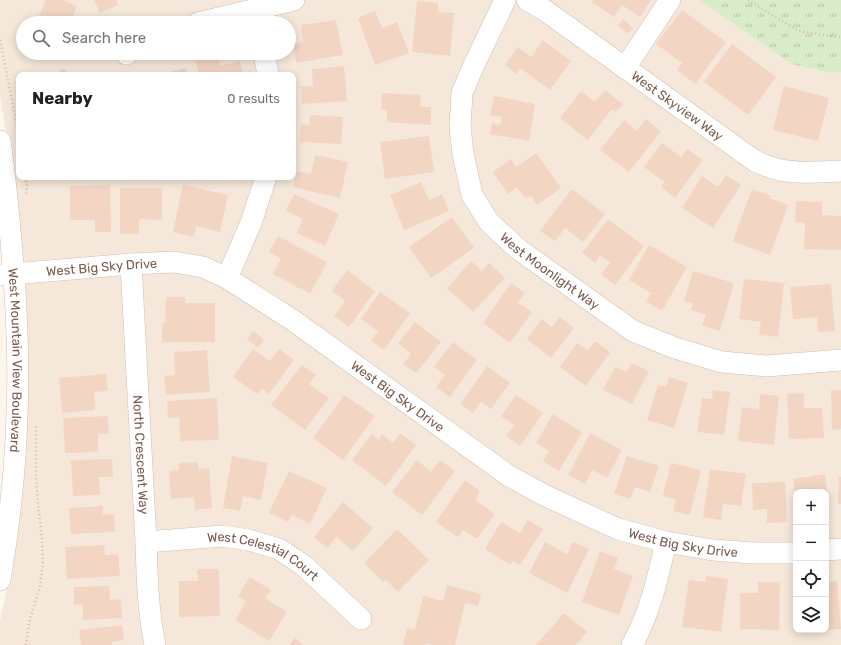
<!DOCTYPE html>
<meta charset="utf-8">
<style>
:root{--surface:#fff;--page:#f6f6f6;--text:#202124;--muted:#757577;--line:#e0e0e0}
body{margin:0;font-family:Rubik,sans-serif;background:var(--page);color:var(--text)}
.controls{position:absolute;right:12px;bottom:12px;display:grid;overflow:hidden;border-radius:8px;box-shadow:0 2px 10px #0003}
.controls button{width:36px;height:36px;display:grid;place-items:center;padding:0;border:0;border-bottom:1px solid var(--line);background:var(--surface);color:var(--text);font:20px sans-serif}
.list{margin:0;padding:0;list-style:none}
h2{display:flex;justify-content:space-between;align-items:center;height:52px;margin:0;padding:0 16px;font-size:17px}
h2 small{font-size:13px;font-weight:400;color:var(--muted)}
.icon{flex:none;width:22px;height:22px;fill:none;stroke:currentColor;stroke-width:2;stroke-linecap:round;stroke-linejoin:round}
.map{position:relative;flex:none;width:841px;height:645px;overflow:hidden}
.search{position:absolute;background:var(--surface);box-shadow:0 2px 10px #0003;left:16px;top:16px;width:280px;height:44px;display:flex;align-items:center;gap:10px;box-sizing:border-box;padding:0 14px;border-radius:22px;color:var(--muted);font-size:15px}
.panel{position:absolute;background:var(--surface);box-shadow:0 2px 10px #0003;left:16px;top:72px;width:280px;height:108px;border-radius:8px}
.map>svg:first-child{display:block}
.residential{fill:#f5e8da;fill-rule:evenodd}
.grass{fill:url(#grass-tufts)}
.building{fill:#f3d5c3}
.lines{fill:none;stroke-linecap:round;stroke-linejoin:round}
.minor-casing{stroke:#d1beb0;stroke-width:22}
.path{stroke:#d9b8a5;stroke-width:2.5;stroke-dasharray:1 3;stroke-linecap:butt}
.minor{stroke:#fff;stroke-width:21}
.labels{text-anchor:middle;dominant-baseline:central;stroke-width:4;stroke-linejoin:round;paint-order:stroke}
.street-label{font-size:13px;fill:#7a5c4d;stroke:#fffaf3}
</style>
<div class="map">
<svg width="841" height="645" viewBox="0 0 841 645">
<defs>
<pattern id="grass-tufts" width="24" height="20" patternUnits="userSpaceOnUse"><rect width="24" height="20" fill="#d8ecc9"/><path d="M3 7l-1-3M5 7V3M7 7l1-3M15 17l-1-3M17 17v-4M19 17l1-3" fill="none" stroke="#b4c2a5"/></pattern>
</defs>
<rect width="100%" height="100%" fill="#fdf6ec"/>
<path class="residential" d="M0,0H699L791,64L830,73L841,72V645H0V622L10,571L19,214L0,95ZM23,23H289V53H23ZM19,75H293V177H19ZM796,492H826V630H796Z"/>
<path class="grass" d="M699,0H841V72L830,73L791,64Z"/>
<path class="building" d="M46,0H63L77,6L70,23H36Z
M94,0H116L118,5L100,13Z
M593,0H651L640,17L622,5L614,17L592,2Z
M417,1L438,3V12L454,13L450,56L412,52Z
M682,10L726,42L695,84L677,70L682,63L656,44Z
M375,11L382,28L397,22L409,53L375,65L358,18Z
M623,19L633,28L628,34L618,26Z
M336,20L343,55L296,63L293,44L303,42L301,25Z
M543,40L571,61L550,90L520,68L516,74L505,65L518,47L531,57Z
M732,44L776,77L748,115L704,82Z
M198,53H218L220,66L240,61L243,75H199L194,54Z
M344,66L347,101L302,104L301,86H313L312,69Z
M64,68L69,75H54Z
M186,68L188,75H172L171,72Z
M784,86L829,98L818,141L773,130Z
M605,90L623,104L616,112L612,109L588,140L560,118L581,91L595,102Z
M382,93L421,95L420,107H431V125L387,122V110H381Z
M494,96L535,104L529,141L490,134L492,123L500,125L502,117L490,115Z
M310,115L343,117L341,144L300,142L301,124L309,125Z
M646,119L661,131L629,172L600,150L624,120L637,131Z
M429,136L434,172L385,179L380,142Z
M662,143L681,157L687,149L703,160L675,198L661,187L664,182L644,167Z
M536,153L561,188L537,205L531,196L526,199L517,187L508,194L493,172L511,159L516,167Z
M315,155L348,162L340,198L293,187L297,171L311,174Z
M726,175L741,185L713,228L682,208L702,176L718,187Z
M421,182L429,200L442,194L449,211L404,230L390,195Z
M110,185L111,232H95V220H70V186Z
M183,185L228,195L220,232L196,226L194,237L173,232Z
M120,188H162V220L139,219V234H120Z
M572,189L605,214L583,242L565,228L555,241L540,231Z
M752,189L771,196L770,198L788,205L770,255L733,241Z
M294,194L339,214L325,246L297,233L303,219L286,211Z
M796,201L822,202V215L841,216V250L804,249L805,223L795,222Z
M452,217L474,248L431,278L409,247Z
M608,219L644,246L615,285L601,274L610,263L600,255L595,263L582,253Z
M278,236L327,262L310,294L273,274L281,259L269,252Z
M649,245L687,267L662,311L646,302L651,293L629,280Z
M471,261L482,271L489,263L505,278L473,312L447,288Z
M347,270L375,291L349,327L334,316L345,301L332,291Z
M693,271L734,283L720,331L702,326L706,315L691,310L693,304L684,301Z
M744,279L784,283L778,337L759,335L761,322L739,319Z
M511,283L525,293L518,303L532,312L510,343L483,323Z
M831,284L835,331L818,332L817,317L793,319L790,287Z
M380,292L410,313L384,350L371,341L378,331L361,319Z
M166,297H185V303H215V342H162V323H165Z
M560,317L574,328L551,358L527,339L542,319L552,327Z
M415,322L441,342L416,373L403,364L411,354L398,343Z
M254,331L264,340L258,348L247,339Z
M595,341L610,352L586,386L560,367L577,343L588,350Z
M453,342L477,360L450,397L436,387L445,375L434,367Z
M253,349L270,361L279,349L294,360L269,394L262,388L258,395L233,377Z
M207,350L210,392L166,395L164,376L175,375L174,352Z
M632,363L649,371L632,404L603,390L615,367L627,372Z
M302,365L316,375L309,384L329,398L305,430L271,405Z
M487,366L510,383L491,409L481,402L473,413L460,404Z
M106,374L108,391L94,392L95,410L62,413L59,378Z
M669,377L688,383L674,428L647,420L658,385L666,387Z
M713,390L730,392L724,435L697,432L702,398L712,399Z
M831,390H841V429L832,430Z
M804,393V408H822L824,438L789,439L787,394Z
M760,394L779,396L774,445L738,441L742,407L759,409Z
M344,395L375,416L343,460L313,438Z
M516,395L543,413L520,446L506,436L514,425L501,416Z
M217,398L219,440L180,441L179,417L168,418L167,401Z
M553,414L582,432L559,471L543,461L549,451L536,443Z
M108,416L109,434H98V452L65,453L63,418Z
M400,433L416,445L386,486L352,460L372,434L379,440L382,434L393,443Z
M590,433L622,450L607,478L592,470L585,484L568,475Z
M232,456L268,463L261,500L243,496L240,511L223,508Z
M627,456L659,466L650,492L635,487L630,499L614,494Z
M112,459L113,477H99L100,495L73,496L71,460Z
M417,460L431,472L440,460L455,471L422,515L392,492Z
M198,462V469L209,468L212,508L195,510L194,497L171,499L169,471L179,470V463Z
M671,463L701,470L690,515L673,511L676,500L663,496Z
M710,469L746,474L741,506L723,504L721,520L703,517Z
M289,471L327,488L310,524L292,515L288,522L269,513Z
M825,474L829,504L826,505V492H795L793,479Z
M839,477H841V504H838Z
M465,480L480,491L475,500L495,514L477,539L463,530L458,537L436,522Z
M785,482L787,522L767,523V509L753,510L752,483Z
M343,502L373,528L353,551L336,537L327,548L314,537Z
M103,506V515L114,514L115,532L71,534L69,508Z
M528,520L543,529L520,565L513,561L510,565L485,549L501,522L520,533Z
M397,529L429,560L398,592L386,580L383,582L364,563Z
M545,542L567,554L573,542L589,549L567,593L529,573Z
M104,545L105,555L118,554L120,576L67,579L65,547Z
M600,551L618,558L614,569L633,576L619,615L582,602Z
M197,569H219L220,616L179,617V581H198Z
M706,576L728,579L721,632L682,627L689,580L706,582Z
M250,577L271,590L265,598L287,612L269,641L235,620L246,601L238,596Z
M837,581L841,629L826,630V582Z
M758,582H780L779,630L740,629V593H758Z
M447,585L481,594L478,606L465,603L455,645H433L425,643V645H403L407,628L415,630L423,596L443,601Z
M109,586L110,600L121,599L122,618L83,620V604L74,605V587Z
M564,613L587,632L576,645H536Z
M122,625L124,640L111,642L112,645H81L79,630Z
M295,638L303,645H289Z"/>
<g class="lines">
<defs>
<g id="minor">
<path id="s1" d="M505,0L473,67L462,93L460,127L463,154L472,195L489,222L518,249L633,331L675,348L722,362L767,366L841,360"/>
<path id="s2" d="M527,0L543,9L755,161C762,164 769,167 776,169C796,174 820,172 841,171"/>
<path d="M198,23L294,0"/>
<path d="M264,53L268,75"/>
<path d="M126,54L128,53"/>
<path d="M625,68L670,0"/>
<path id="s3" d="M0,141C5,174 8,207 11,241C13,264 15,287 16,310C21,399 15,493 0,580"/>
<path id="s4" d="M131,264L146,542C147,576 148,611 155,645"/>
<path id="s5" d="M0,275L131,264L174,262L203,267L227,278L294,321L509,476L546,496L618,529L666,542L713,550L753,553H796"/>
<path d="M227,278L251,223L266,177"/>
<path id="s6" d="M146,542L223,536L249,540L279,549L303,565L361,619"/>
<path d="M826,550L841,549"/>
<path d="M632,645C650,613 658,577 666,542"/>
</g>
</defs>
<use href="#minor" class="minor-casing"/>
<path class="path" d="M748,0L799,31L830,36L841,37
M0,40L19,136
M25,177L27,185L26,194
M26,645L30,618L40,587L43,563L42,538L38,505L36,477V426"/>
<use href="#minor" class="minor"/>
</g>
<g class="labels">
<g class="street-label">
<text stroke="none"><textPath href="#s2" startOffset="184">West Skyview Way</textPath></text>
<text stroke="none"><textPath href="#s5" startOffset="102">West Big Sky Drive</textPath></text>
<text stroke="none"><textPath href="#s1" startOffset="316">West Moonlight Way</textPath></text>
<text stroke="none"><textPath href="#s3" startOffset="220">West Mountain View Boulevard</textPath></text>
<text stroke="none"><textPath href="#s5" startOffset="438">West Big Sky Drive</textPath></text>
<text stroke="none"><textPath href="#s4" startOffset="191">North Crescent Way</textPath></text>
<text stroke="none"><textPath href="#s5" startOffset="763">West Big Sky Drive</textPath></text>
<text stroke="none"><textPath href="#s6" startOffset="122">West Celestial Court</textPath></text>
</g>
</g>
</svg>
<div class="controls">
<button>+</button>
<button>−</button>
<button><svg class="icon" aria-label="locate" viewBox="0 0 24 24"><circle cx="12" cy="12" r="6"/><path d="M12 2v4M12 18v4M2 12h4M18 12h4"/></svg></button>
<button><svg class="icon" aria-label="layers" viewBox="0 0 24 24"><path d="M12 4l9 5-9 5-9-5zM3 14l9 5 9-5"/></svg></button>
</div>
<div class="search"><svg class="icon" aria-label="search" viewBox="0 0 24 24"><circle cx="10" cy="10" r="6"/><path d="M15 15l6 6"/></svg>Search here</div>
<section class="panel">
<h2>Nearby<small>0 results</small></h2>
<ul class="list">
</ul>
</section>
</div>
